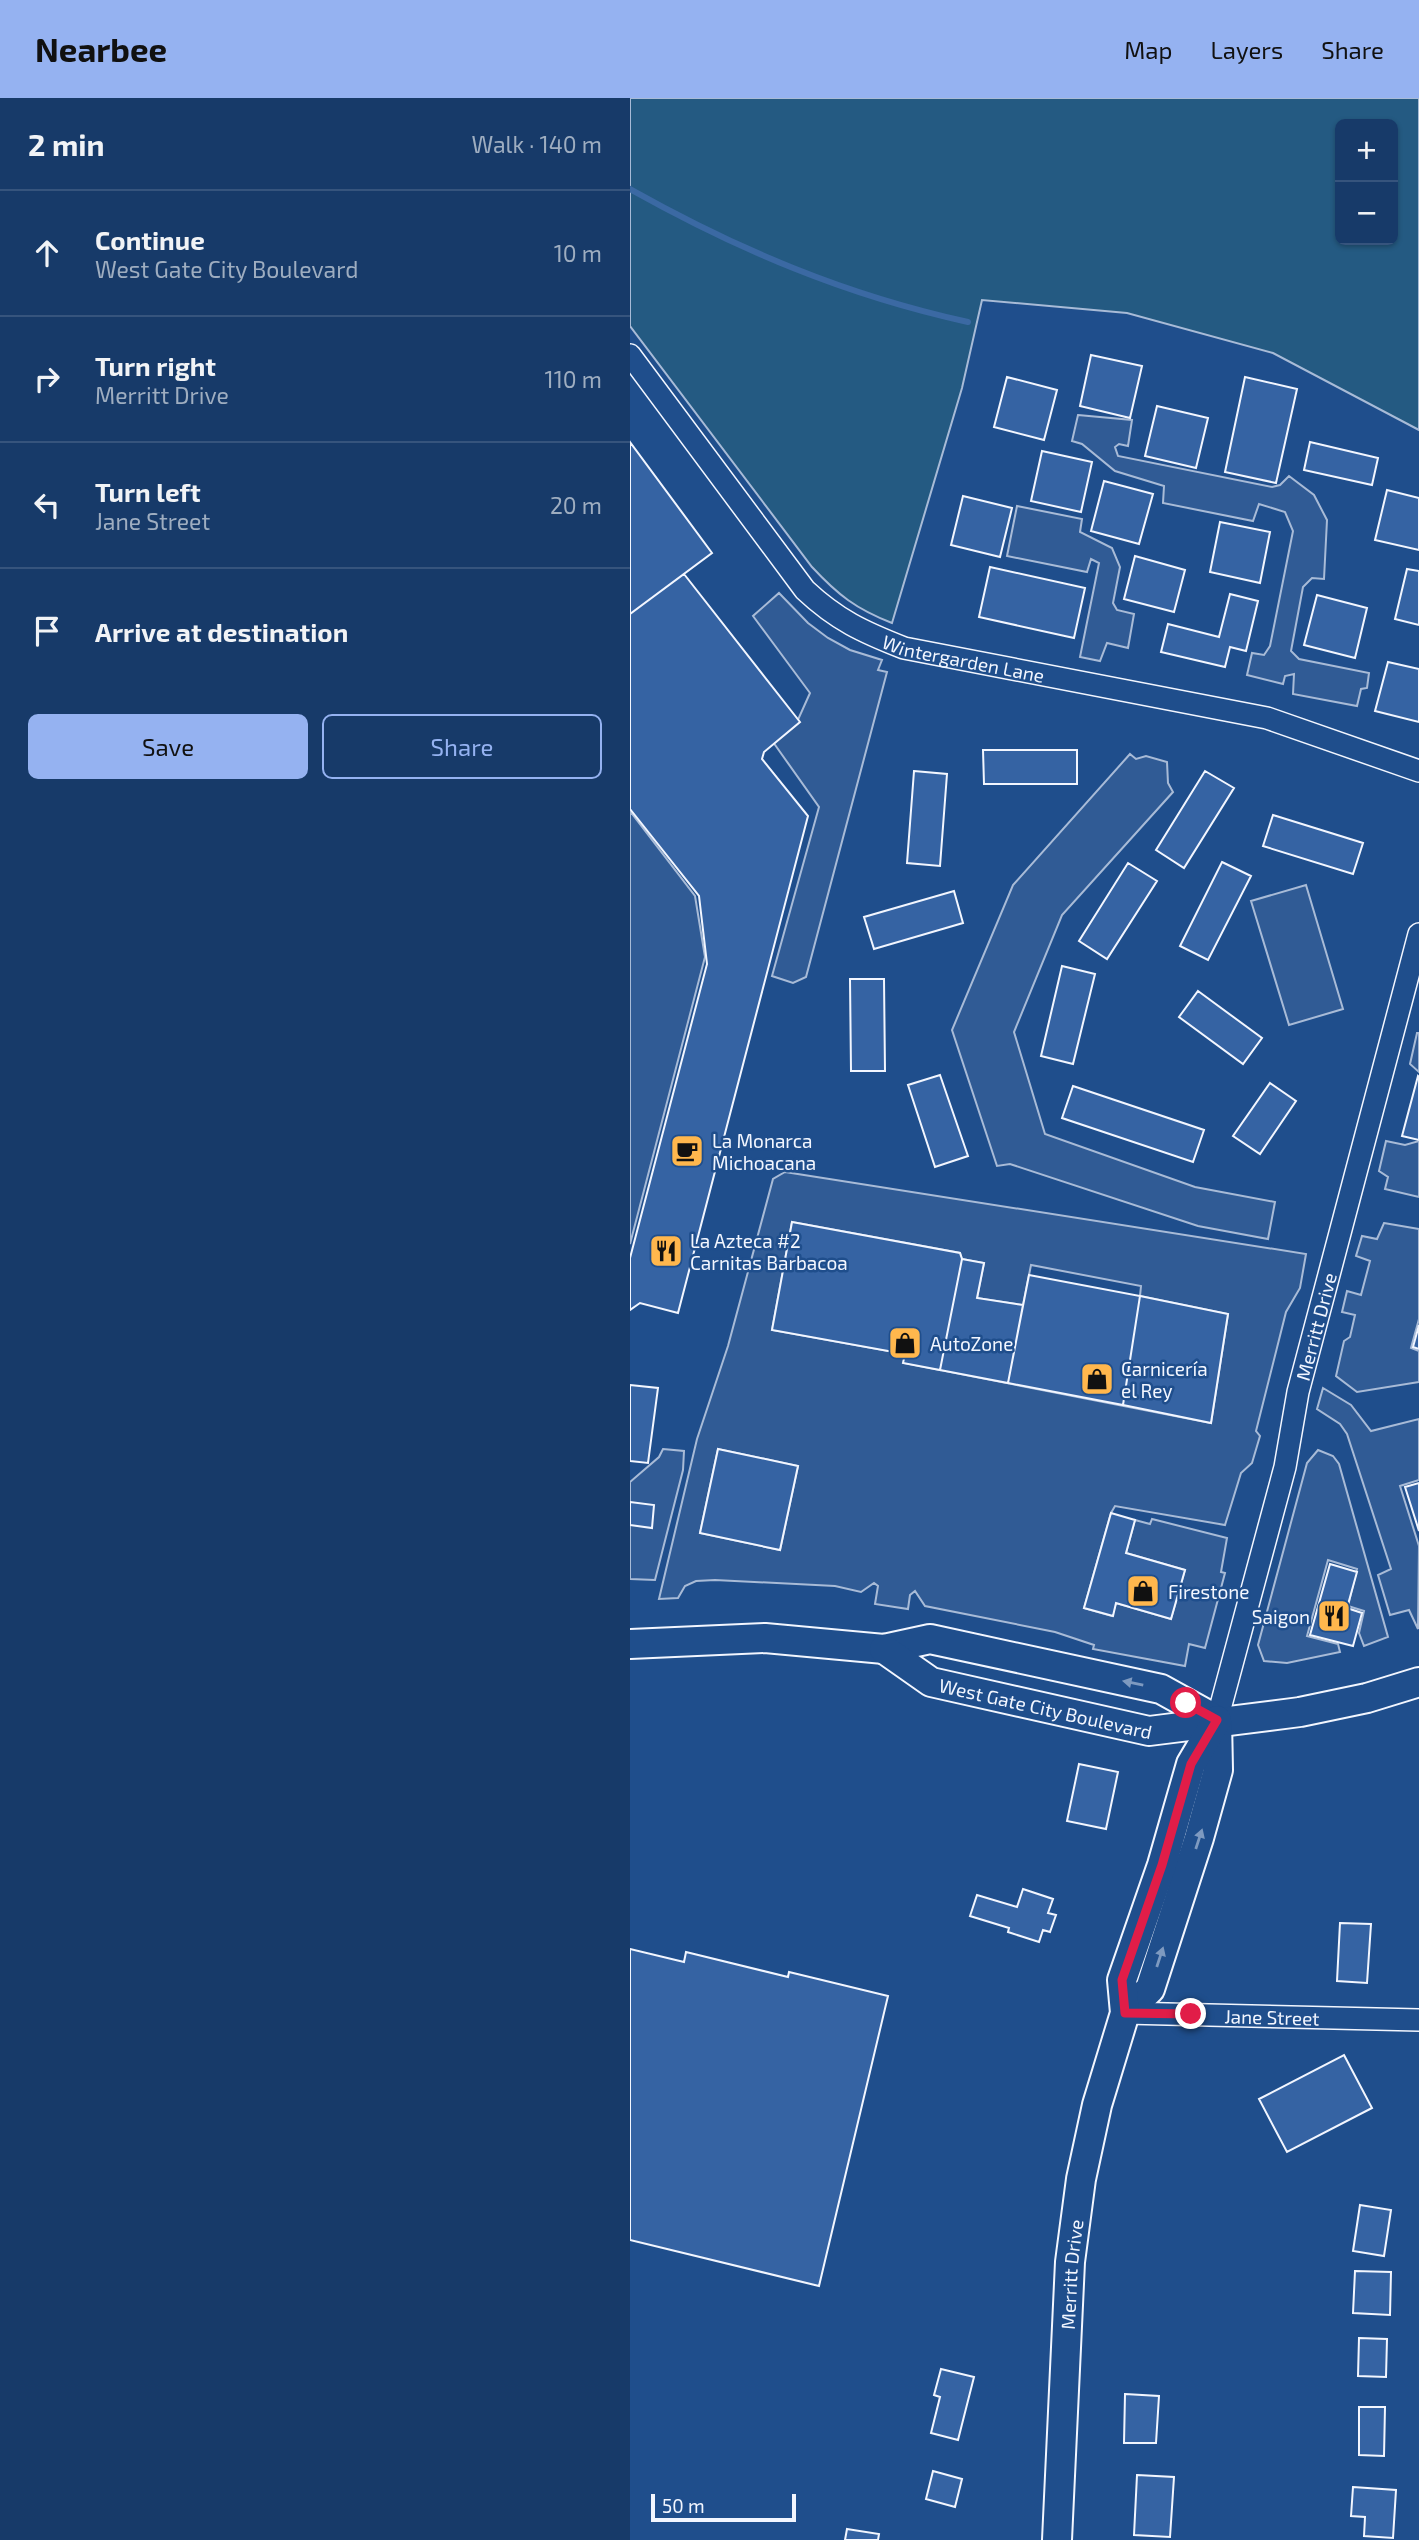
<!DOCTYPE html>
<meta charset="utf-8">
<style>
:root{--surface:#173a69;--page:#20416f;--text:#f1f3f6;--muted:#9eadc0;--line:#36547d;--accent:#95b2f1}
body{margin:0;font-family:"Exo 2",sans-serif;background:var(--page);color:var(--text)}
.controls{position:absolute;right:21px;top:21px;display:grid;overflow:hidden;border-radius:10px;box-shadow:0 2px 5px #0004}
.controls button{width:63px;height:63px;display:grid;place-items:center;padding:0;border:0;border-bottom:2px solid var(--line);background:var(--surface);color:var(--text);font:35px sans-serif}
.scale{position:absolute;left:21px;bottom:18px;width:145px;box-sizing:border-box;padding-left:7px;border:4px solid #f2f6ff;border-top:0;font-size:19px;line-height:24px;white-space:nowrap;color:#f2f6ff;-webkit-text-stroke:5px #1f4e8c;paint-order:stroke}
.stop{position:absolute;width:21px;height:21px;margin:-16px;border:5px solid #e11d48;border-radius:50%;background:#fff}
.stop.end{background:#e11d48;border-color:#fff;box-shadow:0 2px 7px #0008}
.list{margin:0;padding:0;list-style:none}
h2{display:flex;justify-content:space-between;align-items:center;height:91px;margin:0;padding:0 28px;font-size:30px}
h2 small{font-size:23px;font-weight:400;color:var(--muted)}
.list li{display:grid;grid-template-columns:46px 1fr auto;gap:21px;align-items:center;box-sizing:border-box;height:126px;padding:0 28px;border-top:2px solid var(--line)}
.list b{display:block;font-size:26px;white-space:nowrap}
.list p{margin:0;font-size:23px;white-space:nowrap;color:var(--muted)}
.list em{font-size:23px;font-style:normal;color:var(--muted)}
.actions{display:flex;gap:14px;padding:21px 28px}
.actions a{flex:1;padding:16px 0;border:2px solid var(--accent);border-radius:10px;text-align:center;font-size:24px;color:var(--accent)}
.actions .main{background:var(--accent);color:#111}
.icon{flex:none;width:38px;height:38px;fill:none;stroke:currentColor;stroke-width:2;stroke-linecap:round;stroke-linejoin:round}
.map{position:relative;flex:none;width:789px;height:2442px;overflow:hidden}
header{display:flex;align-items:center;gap:42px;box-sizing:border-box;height:98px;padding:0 35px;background:var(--accent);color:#111}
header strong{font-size:33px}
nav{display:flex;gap:38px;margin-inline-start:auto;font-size:24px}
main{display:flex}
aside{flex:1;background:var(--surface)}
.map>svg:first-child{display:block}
.green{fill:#245a82;stroke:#a8bbd7;stroke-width:2;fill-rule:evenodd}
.parking{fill:#305b95;stroke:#a8bbd7;stroke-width:2;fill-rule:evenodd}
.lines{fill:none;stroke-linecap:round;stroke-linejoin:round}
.stream{stroke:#3b69a3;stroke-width:6}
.building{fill:#3563a3;stroke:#f2f6ff;stroke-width:2}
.minor-casing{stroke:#f2f6ff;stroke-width:24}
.major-casing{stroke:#f2f6ff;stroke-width:32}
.minor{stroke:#1f4e8c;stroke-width:21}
.major{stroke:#1f4e8c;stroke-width:28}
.oneway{fill:#7e9ac0}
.route{stroke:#e11d48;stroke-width:9}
.labels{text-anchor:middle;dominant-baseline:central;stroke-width:5;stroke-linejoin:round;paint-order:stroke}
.street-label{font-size:19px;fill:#f2f6ff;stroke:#1f4e8c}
.poi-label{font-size:19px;fill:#f2f6ff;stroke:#1f4e8c;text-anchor:start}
</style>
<header>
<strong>Nearbee</strong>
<nav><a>Map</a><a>Layers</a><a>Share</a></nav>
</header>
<main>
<aside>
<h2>2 min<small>Walk · 140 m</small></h2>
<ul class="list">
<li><svg class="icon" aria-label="ahead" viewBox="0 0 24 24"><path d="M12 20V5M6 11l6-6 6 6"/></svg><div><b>Continue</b><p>West Gate City Boulevard</p></div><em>10 m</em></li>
<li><svg class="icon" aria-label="right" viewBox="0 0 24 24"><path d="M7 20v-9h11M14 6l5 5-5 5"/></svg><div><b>Turn right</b><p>Merritt Drive</p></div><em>110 m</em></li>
<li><svg class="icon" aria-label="left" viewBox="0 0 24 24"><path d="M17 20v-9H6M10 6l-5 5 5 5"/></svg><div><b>Turn left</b><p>Jane Street</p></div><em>20 m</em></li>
<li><svg class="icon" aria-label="arrive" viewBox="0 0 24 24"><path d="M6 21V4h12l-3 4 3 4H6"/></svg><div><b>Arrive at destination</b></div></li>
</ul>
<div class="actions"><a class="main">Save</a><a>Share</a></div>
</aside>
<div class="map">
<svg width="789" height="2442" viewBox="0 0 789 2442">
<rect width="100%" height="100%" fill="#1f4e8c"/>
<path class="green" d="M0,0H789V332L643,255L497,215L352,202L332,290L262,525C226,511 208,497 182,469L0,228ZM710,26H763V142H710Z"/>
<path class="parking" d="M448,317L502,322L498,348L489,346L485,349L488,358L642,389L650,387L659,378L684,397L697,422L694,481L682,480L673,489L661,553L669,561L739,575L737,590L731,591L727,608L663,596L664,576L655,578L653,586L617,577L622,555L634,557L640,548L663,433L655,414L629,406L623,423L533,405L534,388L485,373L452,346L442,343Z
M387,408L452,421L450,434L482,450L490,469L483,505L487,512L504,516L498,550L477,545L470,563L450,559L469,465L461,461L457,474L377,458Z
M149,495L178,525L198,540L220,552L252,562L248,572L257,574L176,879L163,885L142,878L189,709L143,644L167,624L180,595L123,518Z
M500,656L506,661L516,658L537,664L538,685L543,694L432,817L384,934L415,1036L565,1089L645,1104L638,1141L568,1128L380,1066L367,1068L322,932L383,787Z
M0,713L65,798L75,859L0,1146Z
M676,787L713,911L659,927L621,803Z
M787,935H789V974L780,966Z
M756,1043L775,1047L789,1043V1099L755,1091L758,1079L749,1073Z
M155,1074L676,1156L670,1190L656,1214L626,1333L630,1338L622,1365L611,1375L595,1427L485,1408L481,1415L454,1510L482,1518L486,1505L541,1521L555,1472L496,1455L505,1422L520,1426L522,1421L597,1440L591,1474L595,1475L575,1550L559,1546L555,1568L463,1551L464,1547L425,1534L295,1508L285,1493L280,1497L278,1511L245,1506L248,1488L244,1485L231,1494L205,1488L85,1482L66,1483L55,1488L48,1500L29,1501L67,1341L98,1248L143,1081ZM162,1124L330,1155L332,1161L354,1165L347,1200L393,1207L401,1167L511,1188L510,1198L598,1216L581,1325L274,1265L275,1256L142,1232ZM88,1351L168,1368L150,1452L70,1435Z
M754,1125L789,1131V1221L781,1250L789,1253V1284L727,1294L706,1278L714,1243L720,1239L725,1217L712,1214L717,1193L731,1197L740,1163L726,1158L732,1138L747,1141Z
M693,1290L721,1307L741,1333L789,1321V1382L770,1388L789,1448L788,1531L779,1512L760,1517L748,1477L761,1471L717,1336L710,1326L687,1311Z
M33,1351L54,1353L53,1372L25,1482L0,1481V1384L29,1359Z
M688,1352L703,1358L709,1366L758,1539L734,1548L729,1535L734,1513L718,1508L727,1471L698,1462L677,1538L708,1546L710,1554L657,1565L634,1563L628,1547L677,1365Z"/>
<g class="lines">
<path class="stream" d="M0,91C109,152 215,197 338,224"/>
</g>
<path class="building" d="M461,257L512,268L500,320L450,308Z
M377,279L427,292L414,342L364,329Z
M615,279L667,291L646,385L595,374Z
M527,308L578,320L566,370L515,358Z
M0,344L82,455L0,516Z
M680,344L748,360L742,387L674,372Z
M412,353L462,364L451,414L401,403Z
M474,383L523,396L509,446L461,433Z
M757,392L789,400V452L745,442Z
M333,398L382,410L370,459L321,447Z
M590,424L640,434L630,485L580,474Z
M505,458L555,472L544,514L494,501Z
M360,469L455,490L444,540L349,519Z
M777,471L789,473V527L765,521Z
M54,476L170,624L134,654L132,661L178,718L48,1215L10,1205L0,1212V1160L77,866L69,798L0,711V516Z
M600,496L628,503L616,553L600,549L595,569L531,554L538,526L589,539Z
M687,497L737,510L725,560L674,547Z
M758,564L789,571V624L745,613Z
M353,652H447V686H354Z
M284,673L317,676L310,768L277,765Z
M575,673L604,690L554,770L526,752Z
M643,717L733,745L723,776L633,748Z
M592,764L621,778L578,862L550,848Z
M498,765L527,783L477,861L449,843Z
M324,793L333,825L244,851L234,819Z
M432,868L465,876L443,966L411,958Z
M220,881H254L255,973H221Z
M568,893L632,940L613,966L549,919Z
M310,977L338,1058L305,1069L278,987Z
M788,978L789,979V1042L772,1038Z
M640,985L666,1003L630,1056L603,1038Z
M443,988L574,1032L563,1064L432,1020Z
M162,1124L330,1155L332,1161L310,1272L273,1265L275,1256L142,1232Z
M332,1161L354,1165L347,1200L393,1207L378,1285L310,1272Z
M399,1177L510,1198L493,1307L378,1285Z
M510,1198L598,1216L581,1325L493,1307Z
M789,1227V1251L783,1249Z
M0,1287L28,1290L18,1365L0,1363Z
M88,1351L168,1368L150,1452L70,1435Z
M789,1385V1433L775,1389Z
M0,1404L24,1407L22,1430L0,1427Z
M481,1415L505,1422L496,1455L555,1472L541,1521L486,1505L483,1518L454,1510Z
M700,1466L727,1474L717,1510L732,1515L723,1548L680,1537Z
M449,1666L488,1674L476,1731L437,1723Z
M393,1791L423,1801L418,1815L426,1817L420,1834L413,1832L409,1844L378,1834L379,1830L340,1818L347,1797L387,1809Z
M710,1825L741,1826L737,1885L707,1883Z
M0,1851L54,1864L56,1854L158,1879L159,1874L258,1898L189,2188L0,2142Z
M714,1957L742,2010L657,2054L629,2001Z
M730,2107L761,2112L754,2158L723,2153Z
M725,2173L761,2174L760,2217L723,2215Z
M729,2240L757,2241L756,2279L728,2278Z
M311,2271L344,2279L328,2342L301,2335L310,2299L304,2297Z
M495,2296L529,2298L526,2345H494Z
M729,2309H755L754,2358L729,2357Z
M303,2373L332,2381L325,2409L296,2401Z
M507,2377L544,2379L540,2439L504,2437Z
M723,2389L766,2392L763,2440L734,2438L735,2419L721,2418Z
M217,2431L249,2436L248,2442H215Z"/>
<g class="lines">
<defs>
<g id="minor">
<path id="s1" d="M0,257L175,492C207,522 233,534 274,550L637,620L789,673"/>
<path id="s2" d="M587,1622L655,1369L668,1294L789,836"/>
<path id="s3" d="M495,1915L789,1922"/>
</g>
<g id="major">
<path d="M0,1546L135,1540L254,1551L300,1541L531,1591L587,1622"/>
<path id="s4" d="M254,1551L301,1584L519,1633L670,1614L737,1600L789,1584"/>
<path d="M495,1915L520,1891L569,1740L588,1672L587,1622"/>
<path id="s5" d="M427,2442L440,2164L451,2081L467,2007L495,1915L492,1882L532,1767L561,1666L587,1622"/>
</g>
</defs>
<use href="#minor" class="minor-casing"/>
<use href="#major" class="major-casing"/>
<use href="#minor" class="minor"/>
<use href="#major" class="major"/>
</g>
<defs><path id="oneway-solid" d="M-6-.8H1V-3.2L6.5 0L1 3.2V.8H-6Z" transform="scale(1.75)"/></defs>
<g class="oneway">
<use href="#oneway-solid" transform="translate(503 1585) rotate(-168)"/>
<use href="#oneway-solid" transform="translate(569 1741) rotate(-72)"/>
<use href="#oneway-solid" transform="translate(530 1859) rotate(-72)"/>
</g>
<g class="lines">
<path class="route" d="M556,1605L587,1622L561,1666L532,1767L492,1882L495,1915L561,1916"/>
</g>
<defs>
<symbol id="cafe-square" viewBox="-11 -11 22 22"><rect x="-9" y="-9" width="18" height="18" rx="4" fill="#ffb74d" stroke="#1f4e8c"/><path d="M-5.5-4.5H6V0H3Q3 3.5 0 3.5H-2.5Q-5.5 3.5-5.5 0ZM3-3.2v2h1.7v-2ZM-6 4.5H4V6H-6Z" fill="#111"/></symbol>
<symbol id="restaurant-square" viewBox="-11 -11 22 22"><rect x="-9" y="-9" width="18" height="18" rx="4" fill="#ffb74d" stroke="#1f4e8c"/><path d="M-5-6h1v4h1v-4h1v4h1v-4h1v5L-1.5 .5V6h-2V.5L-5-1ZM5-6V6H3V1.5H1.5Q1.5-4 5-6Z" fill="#111"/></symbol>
<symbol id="shop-square" viewBox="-11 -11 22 22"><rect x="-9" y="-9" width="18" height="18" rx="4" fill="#ffb74d" stroke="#1f4e8c"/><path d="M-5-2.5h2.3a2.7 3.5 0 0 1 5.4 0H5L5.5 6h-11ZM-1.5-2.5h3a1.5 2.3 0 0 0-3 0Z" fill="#111"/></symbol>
</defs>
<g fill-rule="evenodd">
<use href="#cafe-square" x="38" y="1034" width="38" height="38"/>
<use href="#restaurant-square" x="17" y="1134" width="38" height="38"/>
<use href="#shop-square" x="256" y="1226" width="38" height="38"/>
<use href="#shop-square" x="448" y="1262" width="38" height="38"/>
<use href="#shop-square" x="494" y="1474" width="38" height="38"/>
<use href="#restaurant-square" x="685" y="1499" width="38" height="38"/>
</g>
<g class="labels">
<g class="street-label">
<text stroke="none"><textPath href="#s1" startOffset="469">Wintergarden Lane</textPath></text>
<text stroke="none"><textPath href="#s2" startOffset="406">Merritt Drive</textPath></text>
<text stroke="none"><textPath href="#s4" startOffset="175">West Gate City Boulevard</textPath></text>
<text stroke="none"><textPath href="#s3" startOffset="147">Jane Street</textPath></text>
<text stroke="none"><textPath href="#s5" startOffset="266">Merritt Drive</textPath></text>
</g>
<g class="poi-label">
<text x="82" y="1042">La Monarca<tspan x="82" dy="22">Michoacana</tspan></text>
<text x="60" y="1142">La Azteca #2<tspan x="60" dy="22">Carnitas Barbacoa</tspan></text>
<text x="300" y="1245">AutoZone</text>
<text x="491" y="1270">Carnicería<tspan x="491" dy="22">el Rey</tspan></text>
<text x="538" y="1493">Firestone</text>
<text x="680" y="1518" text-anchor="end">Saigon</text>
</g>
</g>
</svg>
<div class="controls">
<button>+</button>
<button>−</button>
</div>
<div class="scale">50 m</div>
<div class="stop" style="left:556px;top:1605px"></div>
<div class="stop end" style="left:561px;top:1916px"></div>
</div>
</main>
